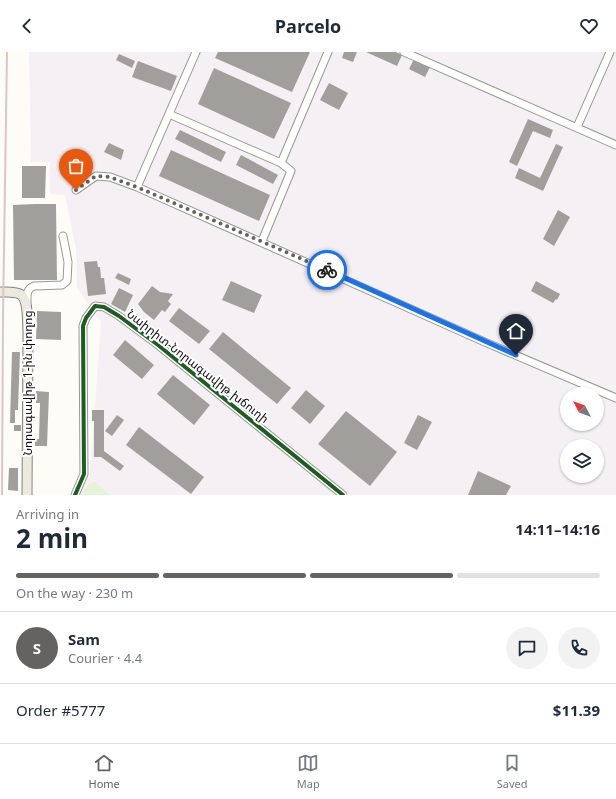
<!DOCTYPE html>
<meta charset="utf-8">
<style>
:root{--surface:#fff;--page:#f2f2f3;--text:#1f2937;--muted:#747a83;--line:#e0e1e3;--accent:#646362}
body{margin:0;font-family:Georgia,"Noto Sans Armenian",serif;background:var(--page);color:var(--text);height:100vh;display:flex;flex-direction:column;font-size:15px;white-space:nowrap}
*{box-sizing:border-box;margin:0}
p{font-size:13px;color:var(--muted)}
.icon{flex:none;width:22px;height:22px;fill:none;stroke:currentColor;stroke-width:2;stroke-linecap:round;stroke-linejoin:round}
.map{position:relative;height:443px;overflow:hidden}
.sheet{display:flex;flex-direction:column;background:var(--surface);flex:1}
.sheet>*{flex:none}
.needle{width:26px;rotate:311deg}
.buttons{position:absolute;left:560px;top:335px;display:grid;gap:8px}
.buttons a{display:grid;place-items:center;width:44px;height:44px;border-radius:50%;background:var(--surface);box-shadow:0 1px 3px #0004;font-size:20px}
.pin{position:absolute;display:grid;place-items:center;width:34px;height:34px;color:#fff;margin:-41px -17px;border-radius:50% 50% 50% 0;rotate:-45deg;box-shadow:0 0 4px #0007}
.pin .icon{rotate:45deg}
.courier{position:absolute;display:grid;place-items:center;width:40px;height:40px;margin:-20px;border:3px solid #1a73e8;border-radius:50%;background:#fff;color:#222;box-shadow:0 1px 5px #0007}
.summary em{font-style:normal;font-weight:700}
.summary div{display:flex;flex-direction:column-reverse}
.summary{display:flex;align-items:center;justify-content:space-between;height:68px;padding:0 16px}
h1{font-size:26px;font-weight:700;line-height:30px}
.bar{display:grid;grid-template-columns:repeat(4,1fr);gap:6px 4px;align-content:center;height:48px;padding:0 16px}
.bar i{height:5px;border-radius:3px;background:var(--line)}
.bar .selected{background:var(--accent)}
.bar p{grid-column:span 4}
.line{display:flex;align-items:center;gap:10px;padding:0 16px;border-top:1px solid var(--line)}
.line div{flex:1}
.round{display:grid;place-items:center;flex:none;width:42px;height:42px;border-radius:21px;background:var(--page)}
header{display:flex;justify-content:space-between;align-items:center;height:52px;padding:0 16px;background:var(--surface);font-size:18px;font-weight:700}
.menu{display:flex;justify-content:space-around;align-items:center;height:56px;border-top:1px solid var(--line);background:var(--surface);font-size:11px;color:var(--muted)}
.menu a{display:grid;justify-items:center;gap:2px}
.menu .selected{color:var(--accent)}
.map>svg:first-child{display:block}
.industrial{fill:#f5f0f3;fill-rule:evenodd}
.green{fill:#e7f3d7}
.building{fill:#a19f9c}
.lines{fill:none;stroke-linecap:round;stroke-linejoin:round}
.minor-casing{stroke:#979795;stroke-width:9}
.major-casing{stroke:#858482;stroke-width:11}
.minor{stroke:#fffffe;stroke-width:7}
.major{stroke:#ede9dc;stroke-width:9}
.rail{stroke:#d9c6c7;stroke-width:2}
.cycleway-casing{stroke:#fff;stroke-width:6}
.cycleway{stroke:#1b5e20;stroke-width:4}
.done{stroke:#646362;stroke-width:4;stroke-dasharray:0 7.2}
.route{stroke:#1a73e8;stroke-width:5}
.labels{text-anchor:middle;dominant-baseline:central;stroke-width:4;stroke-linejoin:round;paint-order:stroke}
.street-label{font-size:12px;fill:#111;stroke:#fff}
</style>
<header><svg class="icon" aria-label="back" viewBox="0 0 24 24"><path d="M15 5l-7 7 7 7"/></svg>Parcelo<svg class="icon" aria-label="heart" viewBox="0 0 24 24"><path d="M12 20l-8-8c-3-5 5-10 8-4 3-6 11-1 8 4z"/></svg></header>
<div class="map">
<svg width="616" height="443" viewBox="0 0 616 443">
<rect width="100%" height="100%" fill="#fdfcf7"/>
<path class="industrial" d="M29,0H616V443H79L90,421L101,270L77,236L76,197L65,143L50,142V110H31ZM567,342H597V372H567ZM567,394H597V424H567Z"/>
<path class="green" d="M95,430L110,443H81L88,432Z"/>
<path class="building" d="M218,0H310L292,40L215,6Z
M344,0H357L353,10L342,6Z
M366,0H396L402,3L397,14Z
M119,2L135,9L132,16L116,8Z
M414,7L430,15L425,25L409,17Z
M138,9L177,24L171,39L132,25Z
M214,16L291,51L274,87L198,52Z
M329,31L348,41L339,58L320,48Z
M528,67L553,78L550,86L533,79L517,114L509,110Z
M180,78L226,100L221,110L175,87Z
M109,91L124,98L121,108L104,100Z
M556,92L563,95L543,139L515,126L519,116L540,126Z
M171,98L270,143L259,169L159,124Z
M241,103L278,123L273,132L236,113Z
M22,114H46L45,146H22Z
M35,152H56L57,228H14L13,153Z
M558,158L570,165L554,194L543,187Z
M97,209L98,215H100L101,226H104L106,242L88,244L84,210Z
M118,221L131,227L129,233L115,226Z
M231,229L262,243L254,261L222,248Z
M536,229L560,242L557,248L556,247L553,251L531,239Z
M152,234L160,240L173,242L168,249L171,252L165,260L162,258L154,268L144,260L138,252Z
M119,236L133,243L125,260L111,252Z
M179,256L210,279L199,292L169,269Z
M37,259L61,260V288L36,287Z
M223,280L291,336L277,352L209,297Z
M125,288L154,313L142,327L113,303Z
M12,300H20L18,358H15V371H10Z
M173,323L210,353L194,373L157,342Z
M306,338L325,354L310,372L291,356Z
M36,339L49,340L47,394H35V387H39L40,351H36Z
M92,358H104V399L124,414L120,419L101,405H94V369H92Z
M346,359L397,400L370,434L318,392Z
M117,363L124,368L112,384L105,379Z
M418,363L432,370L417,398L404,391Z
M14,373H21V379H14Z
M139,375L204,425L191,442L126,393Z
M9,416H18V439L8,438Z
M478,419L511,434L506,443H468Z"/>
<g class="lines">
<g class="minor-casing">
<path id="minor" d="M404,0L616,93
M169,62L281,111L291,119L262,189
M577,75L610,0
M281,111L328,0
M137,135L196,0
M76,138L96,124L110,125L137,135L487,291L616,346
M27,251C27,243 26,237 34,234L62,233L67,229L68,210L63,184
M75,443L84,422L83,274L86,266L95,254L104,255L119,264L158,293L343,443"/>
</g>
<g class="major-casing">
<path id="major" d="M0,240C6,240 14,239 20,242C29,247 27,269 28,279L27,443"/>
</g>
<use href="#minor" class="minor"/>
<use href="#major" class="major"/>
<path class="rail" d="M2,443L3,264L7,0"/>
<g class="cycleway-casing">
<path id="cycleway" d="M75,443L84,422L83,274L86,266L95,254L104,255L119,264L158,293L343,443"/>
</g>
<use href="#cycleway" class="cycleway"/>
</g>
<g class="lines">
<path class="done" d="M76,138L96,124L110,125L137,135L327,218"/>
<path class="route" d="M327,218L516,303"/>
</g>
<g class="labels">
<g class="street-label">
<text transform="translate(198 314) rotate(38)">Նաիրիտ-Նորագավիթ խճուղի</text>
<text transform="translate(27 331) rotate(-90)">Նորագավիթ 1-ին փողոց</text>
</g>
</g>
</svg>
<div class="buttons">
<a><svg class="needle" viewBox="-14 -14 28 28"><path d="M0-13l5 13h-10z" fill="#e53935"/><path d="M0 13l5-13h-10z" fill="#747a83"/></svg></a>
<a><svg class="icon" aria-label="layers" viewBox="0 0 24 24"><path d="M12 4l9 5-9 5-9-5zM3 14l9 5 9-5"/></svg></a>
</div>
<div class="pin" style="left:76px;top:138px;background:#ea580c"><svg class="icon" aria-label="bag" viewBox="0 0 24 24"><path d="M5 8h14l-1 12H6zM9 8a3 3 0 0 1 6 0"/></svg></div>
<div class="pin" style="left:516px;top:303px;background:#1f2937"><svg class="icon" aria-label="home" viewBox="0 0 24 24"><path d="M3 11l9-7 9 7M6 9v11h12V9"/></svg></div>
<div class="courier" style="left:327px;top:218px"><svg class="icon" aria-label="bike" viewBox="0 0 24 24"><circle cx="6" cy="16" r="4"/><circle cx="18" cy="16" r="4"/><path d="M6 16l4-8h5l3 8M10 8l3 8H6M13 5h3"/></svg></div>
</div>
<section class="sheet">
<div class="summary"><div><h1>2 min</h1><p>Arriving in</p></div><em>14:11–14:16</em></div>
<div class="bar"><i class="selected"></i><i class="selected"></i><i class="selected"></i><i></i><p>On the way · 230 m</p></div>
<div class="line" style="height:72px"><b class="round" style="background:var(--accent);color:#fff">S</b><div><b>Sam</b><p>Courier · 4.4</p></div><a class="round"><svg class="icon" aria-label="chat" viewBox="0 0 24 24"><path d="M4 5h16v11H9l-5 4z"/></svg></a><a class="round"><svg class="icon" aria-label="phone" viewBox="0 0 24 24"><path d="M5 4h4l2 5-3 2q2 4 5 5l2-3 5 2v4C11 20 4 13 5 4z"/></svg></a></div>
<div class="line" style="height:52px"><div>Order #5777</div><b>$11.39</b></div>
</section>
<nav class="menu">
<a class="selected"><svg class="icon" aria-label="home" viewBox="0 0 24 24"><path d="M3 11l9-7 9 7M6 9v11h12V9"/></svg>Home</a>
<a><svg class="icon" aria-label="map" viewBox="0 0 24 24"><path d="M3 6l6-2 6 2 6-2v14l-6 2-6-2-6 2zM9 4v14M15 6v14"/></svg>Map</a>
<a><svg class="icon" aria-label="saved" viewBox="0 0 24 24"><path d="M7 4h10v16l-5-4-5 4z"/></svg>Saved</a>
</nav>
